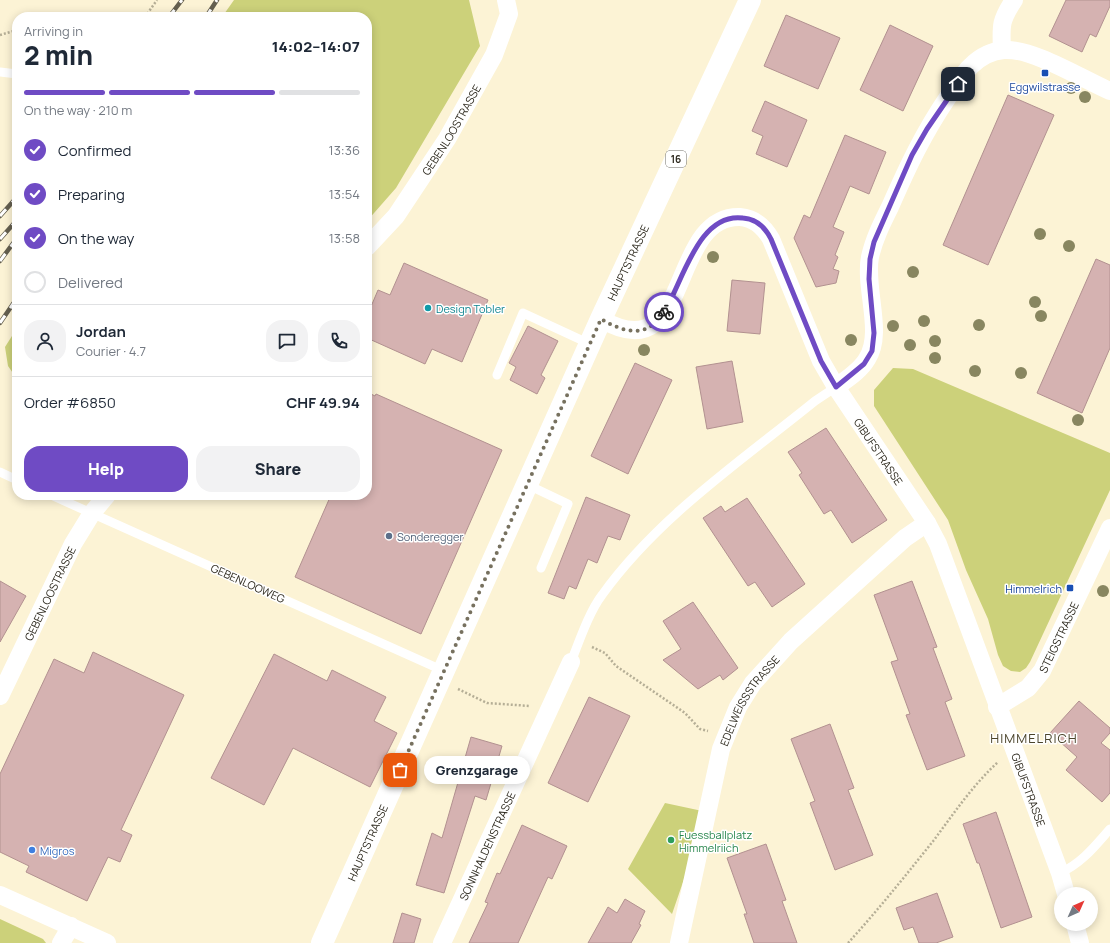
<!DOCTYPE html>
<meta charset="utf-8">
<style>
:root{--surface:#fff;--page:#f2f2f3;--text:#1f2937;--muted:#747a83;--line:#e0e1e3;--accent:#6f4bc4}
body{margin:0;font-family:Manrope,sans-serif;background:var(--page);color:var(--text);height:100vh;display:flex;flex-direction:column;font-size:15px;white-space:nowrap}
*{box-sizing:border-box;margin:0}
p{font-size:13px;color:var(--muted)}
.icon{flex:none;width:22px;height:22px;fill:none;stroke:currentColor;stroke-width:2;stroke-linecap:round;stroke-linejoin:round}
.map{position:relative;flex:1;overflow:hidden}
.sheet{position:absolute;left:12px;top:12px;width:360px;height:488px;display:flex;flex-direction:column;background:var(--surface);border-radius:16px;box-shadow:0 2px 10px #0003}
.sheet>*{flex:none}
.needle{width:26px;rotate:45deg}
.tools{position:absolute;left:1054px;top:887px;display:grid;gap:8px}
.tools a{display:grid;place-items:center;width:44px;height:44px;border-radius:50%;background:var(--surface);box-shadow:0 2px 10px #0003;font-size:20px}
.pin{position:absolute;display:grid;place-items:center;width:34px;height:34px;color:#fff;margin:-17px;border-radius:8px;box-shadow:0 2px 6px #0006}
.courier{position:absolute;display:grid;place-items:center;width:40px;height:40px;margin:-20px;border:3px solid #6f4bc4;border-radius:50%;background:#fff;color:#222;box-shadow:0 1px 5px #0007}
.bubble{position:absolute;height:28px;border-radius:14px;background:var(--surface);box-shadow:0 2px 10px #0003;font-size:13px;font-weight:800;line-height:28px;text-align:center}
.summary em{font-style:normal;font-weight:800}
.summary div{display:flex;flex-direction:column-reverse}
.summary{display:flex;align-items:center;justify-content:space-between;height:68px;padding:0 12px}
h1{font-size:26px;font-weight:800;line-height:30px}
.bar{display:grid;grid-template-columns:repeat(4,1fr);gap:6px 4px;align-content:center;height:48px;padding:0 12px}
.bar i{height:5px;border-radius:3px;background:var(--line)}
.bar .active{background:var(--accent)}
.bar p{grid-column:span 4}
.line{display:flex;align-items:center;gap:10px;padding:0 12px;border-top:1px solid var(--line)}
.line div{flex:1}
.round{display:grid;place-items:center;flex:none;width:42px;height:42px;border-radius:16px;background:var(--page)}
ol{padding:0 12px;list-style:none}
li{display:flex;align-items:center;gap:12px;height:44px}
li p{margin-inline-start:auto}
li .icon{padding:4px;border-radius:50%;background:var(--accent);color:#fff;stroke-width:4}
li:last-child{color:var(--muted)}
li i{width:22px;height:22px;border:2px solid var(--line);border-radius:50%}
.cta{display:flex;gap:8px;margin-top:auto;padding:8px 12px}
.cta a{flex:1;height:46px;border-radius:16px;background:var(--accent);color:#fff;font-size:16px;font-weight:800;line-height:46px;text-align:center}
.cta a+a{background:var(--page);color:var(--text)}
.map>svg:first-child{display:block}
.green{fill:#ccd17a}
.building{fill:#d5b2b1;stroke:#b29190}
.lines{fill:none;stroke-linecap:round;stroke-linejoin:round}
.path{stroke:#b5ae96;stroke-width:2.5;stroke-dasharray:2 2;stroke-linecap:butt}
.lane{stroke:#fff;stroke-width:9}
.street{stroke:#fff;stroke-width:18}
.primary{stroke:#fff;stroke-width:22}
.rail-casing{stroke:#645f4f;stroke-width:4.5}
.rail{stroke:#fff;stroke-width:3;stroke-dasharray:9;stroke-linecap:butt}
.tree{fill:#888660}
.done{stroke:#77715f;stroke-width:4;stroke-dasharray:0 7.2}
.route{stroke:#6f4bc4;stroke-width:5}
.transit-dot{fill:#1a4fb4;stroke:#fff;stroke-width:1.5}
.culture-dot{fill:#0f9aa8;stroke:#fff;stroke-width:1.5}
.service-dot{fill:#5c6f8a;stroke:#fff;stroke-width:1.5}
.leisure-dot{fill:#2e9e5b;stroke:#fff;stroke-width:1.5}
.shop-dot{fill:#3f7fe0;stroke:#fff;stroke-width:1.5}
.labels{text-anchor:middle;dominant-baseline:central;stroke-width:3;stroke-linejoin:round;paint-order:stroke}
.shield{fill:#fff;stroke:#6d6b63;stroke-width:1}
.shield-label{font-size:10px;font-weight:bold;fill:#2f2b20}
.transit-label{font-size:11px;fill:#164399;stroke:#fff}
.street-label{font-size:11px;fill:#2f2b20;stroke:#fff}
.culture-label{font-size:11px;fill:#0d838f;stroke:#fff;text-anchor:start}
.service-label{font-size:11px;fill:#4e5e75;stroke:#fff;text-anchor:start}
.leisure-label{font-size:11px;fill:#27864d;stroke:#fff;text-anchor:start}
.shop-label{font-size:11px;fill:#366cbe;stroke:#fff;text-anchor:start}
.quarter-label{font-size:13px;letter-spacing:1px;fill:#4b442b;stroke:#fff}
</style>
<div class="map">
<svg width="1110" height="943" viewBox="0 0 1110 943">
<rect width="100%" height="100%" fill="#fcf3d5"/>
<path class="green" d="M234,0H469L480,46L396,188L367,221V17H222Z
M17,328V379L8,366L5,347Z
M893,368L913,369L1110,453V490L1030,662L1026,668L1020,672L1011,671L1003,666L998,655L988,619L966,570L948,520L874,406V390Z
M665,803L707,812L672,914L628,869Z
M0,919L43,939L46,943H0Z"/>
<path class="building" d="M1066,0H1110V6L1096,37L1090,34L1082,52L1049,36Z
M786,15L840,38L818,89L764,66Z
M890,25L933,46L903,111L860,90Z
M1008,95L1054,115L988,265L943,245Z
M765,101L807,120L787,167L756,154L763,136L752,131Z
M845,135L886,152L869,194L850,186L833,227L844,232L835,255L838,257L833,269L839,271L836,283L816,287L794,238L804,215L810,218Z
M1096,259L1110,265V348L1082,413L1037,393Z
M404,263L488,300L462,362L432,349L425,364L367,338V316L378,290L390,295Z
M732,280L765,283L760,334L727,331Z
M528,326L558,341L541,375L545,378L537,394L510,380L516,367L509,363Z
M732,361L743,422L707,429L696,367Z
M635,363L672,380L628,474L591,456Z
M367,392L375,396L376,394L502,450L421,634L295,577L331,495H367Z
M826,428L887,520L852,543L831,510L824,514L799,475L802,473L788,452Z
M586,497L630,515L620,540L608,536L597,563L588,559L576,589L569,586L564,599L548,593Z
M747,498L805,584L772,607L755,582L748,586L703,518L721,506L725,512Z
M0,581L26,596L0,642Z
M912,581L937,647L933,648L952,699L945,702L965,756L927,770L906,715L910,714L891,662L898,660L874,595Z
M693,602L738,668L723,680L720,675L698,689L663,660L681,649L663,621Z
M93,652L184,695L121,830L132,835L120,862L108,857L87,901L26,872L29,866L0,852V774L54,659L84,673Z
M274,654L327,681L332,670L386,697L374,721L397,733L370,787L293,748L264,805L211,778Z
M589,697L630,716L588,802L548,783Z
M1079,701L1110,728V733L1101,743L1110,750V793L1102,802L1066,770L1077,757L1050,733Z
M830,724L854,788L848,790L873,855L835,870L810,803L815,801L791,739Z
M471,737L502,746L486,800L475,796L444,893L416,885L432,833L442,838Z
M996,812L1032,917L1001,928L979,863H977L963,824Z
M522,825L567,846L552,879L548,877L518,943H469L488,903L485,902L497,873L500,874Z
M766,844L786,900L782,901L797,943H754L744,914H747L727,858Z
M937,893L953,937L936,943H919L913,927L904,930L896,908Z
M625,899L645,911L639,924L641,925L631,943H588L608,907L617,913Z
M402,913L421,919L414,943H393Z"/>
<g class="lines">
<path class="path" d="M145,17L157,0
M0,35L17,30
M592,647L605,653L616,666L685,713L700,729L708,731
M458,689L487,703L530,706
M848,943C878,910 906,875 934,840C954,813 973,785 998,762"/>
<path class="lane" d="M0,72L17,74
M497,375L523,313L590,344
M0,472L17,480
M526,484L568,504L541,568
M51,495L444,671
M571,662C579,642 589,612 602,595C658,517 741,461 815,401L836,387
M1060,873C1082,863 1095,846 1110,829"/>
<g class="street">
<path d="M1002,50C1001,26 1000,21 1014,0"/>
<path id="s1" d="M367,247L396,216L447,139L494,55L509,14L506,0"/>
<path id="s2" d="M601,319C693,373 667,215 740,217C755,218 764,227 771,239L821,361L836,387L927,523L938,544L1060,873L1066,894"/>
<path d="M836,387C847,379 860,371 867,359C884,333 864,288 870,257C874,239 882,223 890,207C908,166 923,134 948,97C956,87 962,74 971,66C980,57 991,51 1004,50C1033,48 1082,79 1110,91"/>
<path id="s3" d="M0,696L73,544L92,513L107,495"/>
<path id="s4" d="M997,707L1028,688L1042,671L1110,528"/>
<path d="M0,895L107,943"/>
<path d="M1075,924L1080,943"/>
<path d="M61,943L71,926"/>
<path id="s5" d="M442,943L571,662"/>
<path id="s6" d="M679,943L721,749L738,707L753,683L791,641L905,538L927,523"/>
</g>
<path class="primary" id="s7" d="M322,943L601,319L750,0"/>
<g class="rail-casing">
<path id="rail" d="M169,17L182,0
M206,17L217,0
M0,216L17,197
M0,239L17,220
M0,261L17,238
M0,323L17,298"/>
</g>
<use href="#rail" class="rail"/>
</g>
<g class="tree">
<circle cx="1071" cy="88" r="6"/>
<circle cx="1085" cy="97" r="6"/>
<circle cx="1040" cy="234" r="6"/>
<circle cx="1069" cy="246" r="6"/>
<circle cx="713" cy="257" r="6"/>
<circle cx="913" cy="272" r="6"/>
<circle cx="1035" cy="302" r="6"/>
<circle cx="1041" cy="316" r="6"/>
<circle cx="924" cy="321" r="6"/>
<circle cx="979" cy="325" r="6"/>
<circle cx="893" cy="326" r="6"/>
<circle cx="851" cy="340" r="6"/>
<circle cx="935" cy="341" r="6"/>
<circle cx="910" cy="345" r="6"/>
<circle cx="644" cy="350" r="6"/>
<circle cx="935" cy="358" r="6"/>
<circle cx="975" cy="371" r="6"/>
<circle cx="1021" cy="373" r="6"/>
<circle cx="1078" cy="420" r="6"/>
<circle cx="1103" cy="591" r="6"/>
</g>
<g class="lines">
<path class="done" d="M400,770L601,319C625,333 647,339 664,312"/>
<path class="route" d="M664,312C683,282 698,212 743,218C757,219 765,227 771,239L821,361L836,387L864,364L872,351L874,333L869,279L870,259L874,242L912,155L927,129L958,84"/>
</g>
<g class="transit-dot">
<rect x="1041" y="69" width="8" height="8" rx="2"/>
<rect x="1066" y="584" width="8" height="8" rx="2"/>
</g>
<circle class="culture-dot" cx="428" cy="308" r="4"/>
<circle class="service-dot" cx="389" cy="536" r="4"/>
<circle class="leisure-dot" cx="671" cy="840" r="4"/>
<circle class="shop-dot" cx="32" cy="850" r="4"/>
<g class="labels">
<rect class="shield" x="666" y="151" width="20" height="16" rx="3"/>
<g class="shield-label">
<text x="676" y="159">16</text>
</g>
<g class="transit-label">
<text x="1045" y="86">Eggwilstrasse</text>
<text x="1062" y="588" text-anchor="end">Himmelrich</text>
</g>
<g class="street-label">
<text stroke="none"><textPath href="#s1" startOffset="145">GEBENLOOSTRASSE</textPath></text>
<text stroke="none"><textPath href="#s7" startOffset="746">HAUPTSTRASSE</textPath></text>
<text stroke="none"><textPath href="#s2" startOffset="480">GIBUFSTRASSE</textPath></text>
<text transform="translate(248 583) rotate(24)">GEBENLOOWEG</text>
<text stroke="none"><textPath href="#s3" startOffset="114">GEBENLOOSTRASSE</textPath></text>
<text stroke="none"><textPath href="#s4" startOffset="96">STEIGSTRASSE</textPath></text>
<text stroke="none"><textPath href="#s6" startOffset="255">EDELWEISSSTRASSE</textPath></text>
<text stroke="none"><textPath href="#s2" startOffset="852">GIBUFSTRASSE</textPath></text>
<text stroke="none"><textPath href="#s7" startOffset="110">HAUPTSTRASSE</textPath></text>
<text stroke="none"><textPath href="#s5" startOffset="107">SONNHALDENSTRASSE</textPath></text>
</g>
<g class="culture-label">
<text x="436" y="308">Design Tobler</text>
</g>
<g class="service-label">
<text x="397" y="536">Sonderegger</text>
</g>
<g class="leisure-label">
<text x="679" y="834">Fuessballplatz<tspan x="679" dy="13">Himmelriich</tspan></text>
</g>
<g class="shop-label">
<text x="40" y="850">Migros</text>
</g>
<g class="quarter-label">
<text x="1034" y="738">HIMMELRICH</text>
</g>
</g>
</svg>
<div class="tools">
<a><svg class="needle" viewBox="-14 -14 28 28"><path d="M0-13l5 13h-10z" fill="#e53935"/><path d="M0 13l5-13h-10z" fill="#747a83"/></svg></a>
</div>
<div class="pin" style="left:400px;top:770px;background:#ea580c"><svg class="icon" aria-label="bag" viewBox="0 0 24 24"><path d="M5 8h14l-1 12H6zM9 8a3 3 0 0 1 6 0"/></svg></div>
<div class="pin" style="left:958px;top:84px;background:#1f2937"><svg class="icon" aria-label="home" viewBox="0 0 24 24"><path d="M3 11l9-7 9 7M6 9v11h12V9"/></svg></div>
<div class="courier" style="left:664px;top:312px"><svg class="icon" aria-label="bike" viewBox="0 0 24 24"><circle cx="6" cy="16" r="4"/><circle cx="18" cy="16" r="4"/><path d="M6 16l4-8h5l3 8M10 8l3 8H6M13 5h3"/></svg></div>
<div class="bubble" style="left:424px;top:756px;width:106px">Grenzgarage</div>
<section class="sheet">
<div class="summary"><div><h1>2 min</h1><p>Arriving in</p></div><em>14:02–14:07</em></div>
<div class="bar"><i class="active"></i><i class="active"></i><i class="active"></i><i></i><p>On the way · 210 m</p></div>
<ol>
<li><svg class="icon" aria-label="check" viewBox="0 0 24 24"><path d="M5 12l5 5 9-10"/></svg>Confirmed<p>13:36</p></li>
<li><svg class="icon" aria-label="check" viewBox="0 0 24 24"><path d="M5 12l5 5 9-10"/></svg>Preparing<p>13:54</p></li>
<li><svg class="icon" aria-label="check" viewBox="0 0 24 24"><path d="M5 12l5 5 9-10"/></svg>On the way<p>13:58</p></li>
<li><i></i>Delivered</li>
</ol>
<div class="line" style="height:72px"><a class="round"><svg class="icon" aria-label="person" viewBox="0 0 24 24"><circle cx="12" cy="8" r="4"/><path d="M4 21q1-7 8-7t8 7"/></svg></a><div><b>Jordan</b><p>Courier · 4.7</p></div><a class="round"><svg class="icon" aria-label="chat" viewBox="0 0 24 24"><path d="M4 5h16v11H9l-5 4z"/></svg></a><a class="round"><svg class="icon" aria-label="phone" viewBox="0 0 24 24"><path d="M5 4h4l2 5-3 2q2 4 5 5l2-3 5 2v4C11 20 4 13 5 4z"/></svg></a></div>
<div class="line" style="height:52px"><div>Order #6850</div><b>CHF 49.94</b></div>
<div class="cta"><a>Help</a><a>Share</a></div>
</section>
</div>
